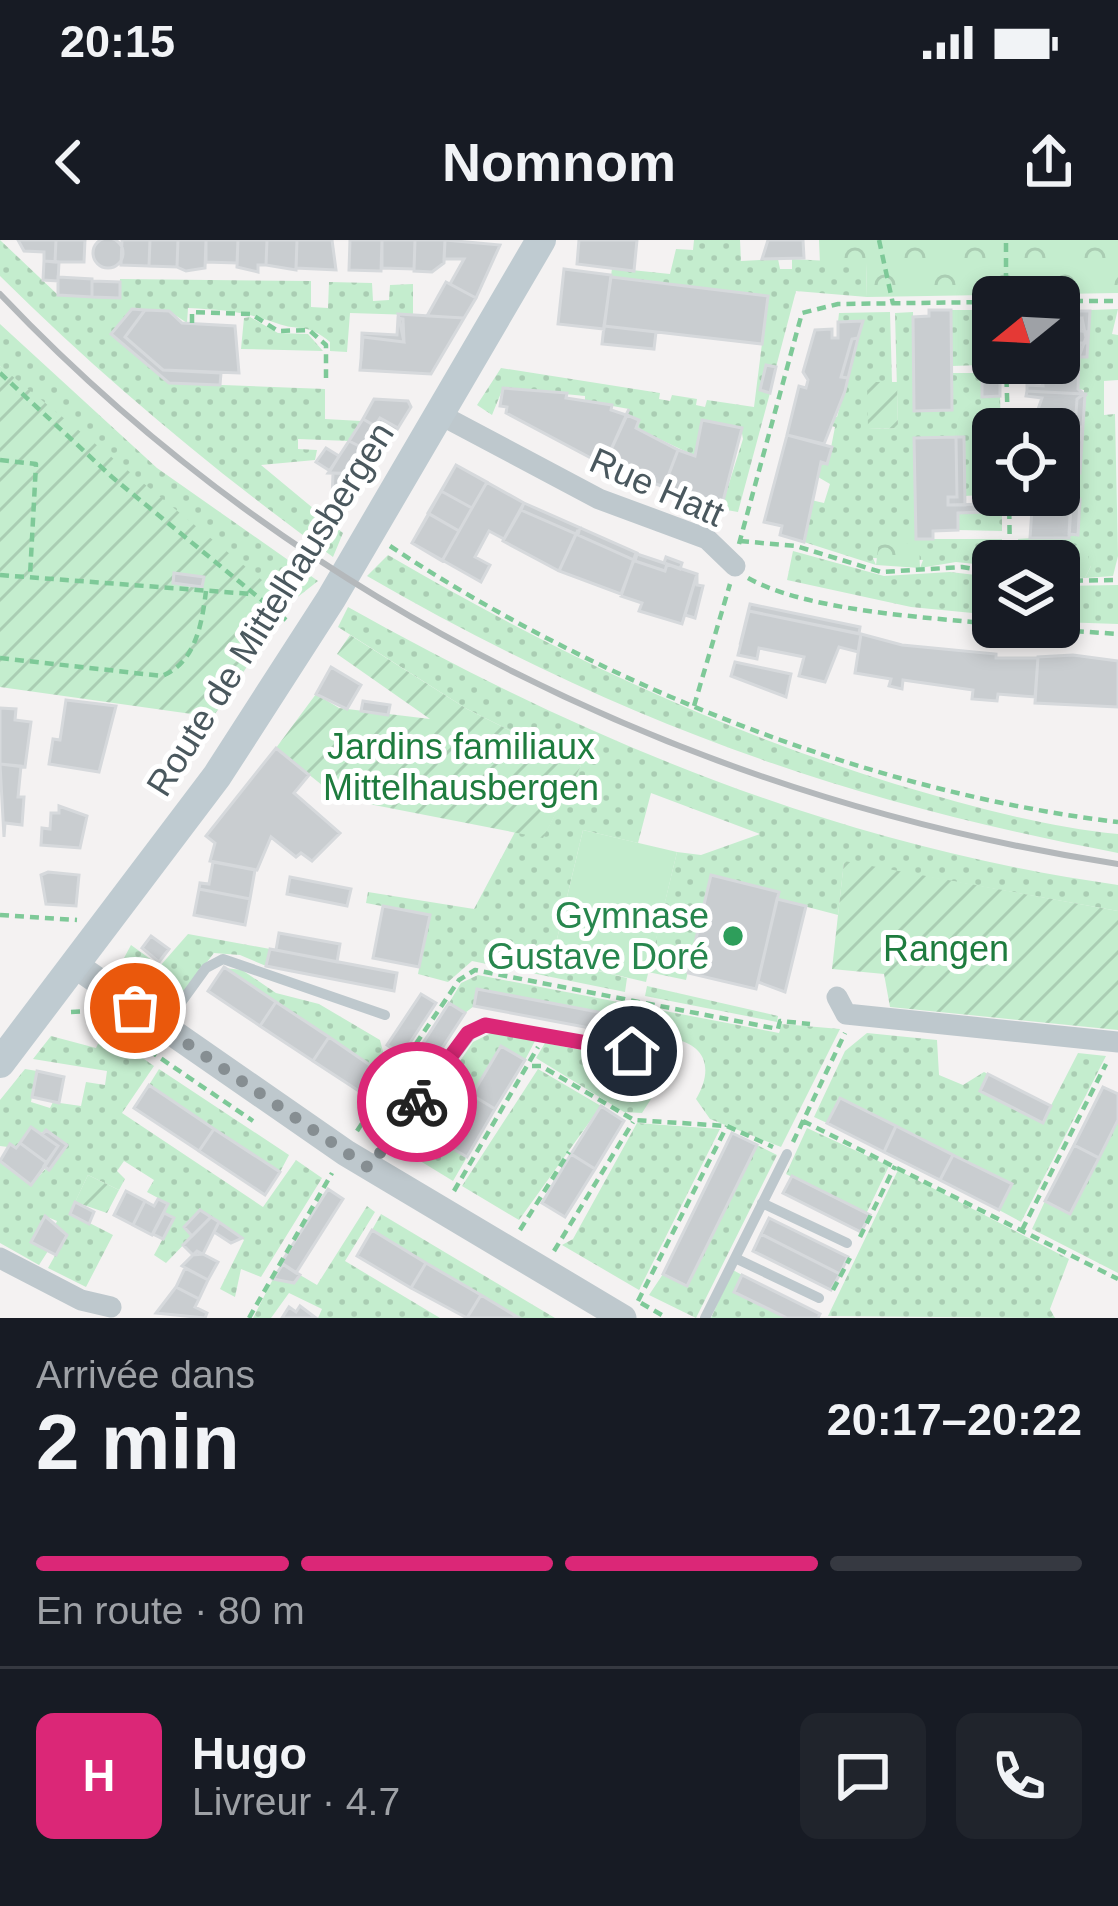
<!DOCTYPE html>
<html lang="fr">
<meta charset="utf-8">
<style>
:root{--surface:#171b24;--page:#20242c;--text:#f1f3f6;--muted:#9ea1a6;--line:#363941;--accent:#db2777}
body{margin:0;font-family:Helvetica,sans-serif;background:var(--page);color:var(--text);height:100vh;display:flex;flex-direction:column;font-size:45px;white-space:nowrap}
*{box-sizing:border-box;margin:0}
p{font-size:39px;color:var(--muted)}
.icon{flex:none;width:66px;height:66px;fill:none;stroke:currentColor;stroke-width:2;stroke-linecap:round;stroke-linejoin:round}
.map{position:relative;height:1078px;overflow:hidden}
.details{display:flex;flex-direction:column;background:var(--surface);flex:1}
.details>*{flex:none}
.needle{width:78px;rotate:252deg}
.tools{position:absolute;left:972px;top:36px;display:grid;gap:24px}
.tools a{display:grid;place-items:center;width:108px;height:108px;border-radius:18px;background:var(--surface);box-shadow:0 6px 18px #0003;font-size:60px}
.pin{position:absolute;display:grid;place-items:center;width:102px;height:102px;color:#fff;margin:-51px;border:6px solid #fff;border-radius:50%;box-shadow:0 3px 12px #0007}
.courier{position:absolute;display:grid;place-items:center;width:120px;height:120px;margin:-60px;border:9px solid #db2777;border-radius:50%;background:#fff;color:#222;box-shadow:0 3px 15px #0007}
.headline em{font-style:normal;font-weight:800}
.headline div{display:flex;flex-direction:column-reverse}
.headline{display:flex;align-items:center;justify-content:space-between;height:204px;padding:0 36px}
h1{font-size:78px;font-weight:800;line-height:90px}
.bar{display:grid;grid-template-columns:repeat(4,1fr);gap:18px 12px;align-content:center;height:144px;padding:0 36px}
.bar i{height:15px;border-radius:9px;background:var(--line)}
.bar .current{background:var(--accent)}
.bar p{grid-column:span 4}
.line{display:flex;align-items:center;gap:30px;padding:0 36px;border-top:3px solid var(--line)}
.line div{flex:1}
.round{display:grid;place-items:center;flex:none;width:126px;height:126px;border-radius:18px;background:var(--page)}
.status{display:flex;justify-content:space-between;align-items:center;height:84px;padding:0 60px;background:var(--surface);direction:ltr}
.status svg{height:33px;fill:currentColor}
header{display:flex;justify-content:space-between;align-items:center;height:156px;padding:0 36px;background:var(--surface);font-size:54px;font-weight:800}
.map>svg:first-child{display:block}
.grass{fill:url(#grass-dots)}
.park{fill:url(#park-crowns)}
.garden{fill:url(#garden-furrows)}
.pitch{fill:#c4edce}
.building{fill:#c9cdd0;stroke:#d6d9dc;stroke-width:3}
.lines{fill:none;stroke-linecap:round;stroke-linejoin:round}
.path{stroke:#7ec998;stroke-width:4.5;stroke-dasharray:9 6;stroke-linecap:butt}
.service{stroke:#bec8cd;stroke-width:10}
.minor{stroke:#bec8cd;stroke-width:21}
.tertiary{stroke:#bec8cd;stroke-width:27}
.secondary{stroke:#bfcbd1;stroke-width:30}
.rail{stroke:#b4b8bb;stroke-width:6}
.done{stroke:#868e92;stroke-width:12;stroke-dasharray:0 21.6}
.route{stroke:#db2777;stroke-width:15}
.leisure-dot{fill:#2e9e5b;stroke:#fff;stroke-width:4.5}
.labels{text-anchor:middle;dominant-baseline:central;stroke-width:10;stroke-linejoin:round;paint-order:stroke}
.street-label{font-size:36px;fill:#4a585e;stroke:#fff}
.park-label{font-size:36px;fill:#1e7c3e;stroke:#fff}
.leisure-label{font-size:36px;fill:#27864d;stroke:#fff;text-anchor:end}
</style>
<div class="status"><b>20:15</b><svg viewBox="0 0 49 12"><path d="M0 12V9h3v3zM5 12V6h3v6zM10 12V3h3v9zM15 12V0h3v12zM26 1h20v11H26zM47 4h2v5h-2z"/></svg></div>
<header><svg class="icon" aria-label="back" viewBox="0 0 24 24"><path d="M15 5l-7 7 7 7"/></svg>Nomnom<svg class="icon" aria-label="share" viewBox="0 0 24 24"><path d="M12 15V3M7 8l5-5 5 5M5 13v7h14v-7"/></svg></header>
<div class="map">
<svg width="1118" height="1078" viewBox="0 0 1118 1078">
<defs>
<pattern id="grass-dots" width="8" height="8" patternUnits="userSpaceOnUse" patternTransform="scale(3)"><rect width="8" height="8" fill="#c4edce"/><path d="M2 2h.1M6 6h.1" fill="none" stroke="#aacdb3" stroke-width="1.8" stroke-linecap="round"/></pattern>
<pattern id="park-crowns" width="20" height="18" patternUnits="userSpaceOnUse" patternTransform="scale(3)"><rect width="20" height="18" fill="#c4edce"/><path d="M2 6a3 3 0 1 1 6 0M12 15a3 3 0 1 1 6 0" fill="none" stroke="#aacdb3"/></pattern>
<pattern id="garden-furrows" width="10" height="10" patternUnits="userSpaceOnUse" patternTransform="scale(3)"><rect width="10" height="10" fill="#c4edce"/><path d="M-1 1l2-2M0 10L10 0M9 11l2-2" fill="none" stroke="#aacdb3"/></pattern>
</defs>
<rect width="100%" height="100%" fill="#f4f2f2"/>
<path class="grass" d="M0,0L58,55L119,58L120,39L311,41V67L328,68L329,42L372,43L373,61L389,60L390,45L413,44V75L350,73L347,112L330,111V102C306,82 300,92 276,83C242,71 224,70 188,68L187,83L169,71L133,70L169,143L325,149V179L361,181L349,201L298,199V209L317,210L315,220L261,225L343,293L333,317C214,231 105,140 0,36Z
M694,0H740L741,21L778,19L780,29H792V19L866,23L867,57L796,51L776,127L766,125L760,150L770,153L738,272L721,269L743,199L741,188L703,180L695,216L636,188L638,181L627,175L629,169L585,161V156L503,148L492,175L477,165L501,128L660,153L659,159L670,161L672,155L697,159L696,165L705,167L707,160L754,167L768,56L611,37L612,28L670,34L676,9L693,10Z
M1118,69L1112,94L1118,95V140L1104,141V175L1115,174L1118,316L1113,336L1085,338L1091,326L1050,306L1040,321H1018V299L1078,295L1080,259L1060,250L1059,231L1073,232L1084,159V150L1078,149L1080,103L1087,102L1082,78L1089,77L1090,70Z
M951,70H990L993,75L986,81V118L981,125L952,126Z
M890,72L892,142L868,143L869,189L898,188L895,73L913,72L914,171L952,170V133H982V156H1000L1001,189H993V247H982L981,255L965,256L914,198L916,299H1002V321H993V326L956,322L920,328L923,320L873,318L876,325L804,302L811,260L824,263L830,244L818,237L821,222L828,223L835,187L829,185L831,176L837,177L863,82H838L839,73Z
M250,77L278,93L308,94L323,111L241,109L244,78Z
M0,84L157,228L318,341L290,363L139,253L0,126Z
M984,264H1002V291L958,290V273L983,272Z
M793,311L884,336L950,332L993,337V375L911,367L787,340Z
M388,315C550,410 715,489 895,544C967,565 1043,587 1118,594V613C838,560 614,479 367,336Z
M1118,345V384L1059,382V346Z
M348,367C590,503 841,606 1118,645V671L844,622L838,675L777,659L778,651L711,635L686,740L648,732L677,612L701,615L760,594L651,553L638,603L583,590L552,720L627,738L625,752L472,721L448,742L418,734L429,675L366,663L368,652L474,669L515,592L543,597L581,526L467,469L338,387Z
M188,694L270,709L266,726L240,715L214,713L176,762L126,726L124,718L131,705L160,726Z
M225,728L242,730L276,753L319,764L380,800L389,835L372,860L368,857L383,833Z
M478,735L779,793L782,784L840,789L781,907L710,879L696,859C712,832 709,807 675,799L645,814L641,831L653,856L642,873L624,872L536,818L545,803L617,817L622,794L639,780L478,749L474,766L465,773L449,763L461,743Z
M647,746L778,776L777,782L645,756Z
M104,791L154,826L122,873L263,967L296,920L322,938L261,1037L241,1029L235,1057L220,1049L244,1000L200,971L192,996L166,1023L154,1015L174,978L164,973L169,964L147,952L154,940L124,921L117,931L125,939L119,950L88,935L70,973L113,995L86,1047L48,1028L66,996L54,988L57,981L45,976L32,1002L48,1011L39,1025L0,1003V921L31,945L66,906L46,890L16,908L0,906V860L25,829L37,831L31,862L50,868L53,862L81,866L86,842L105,845L107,831L33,819L51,796L96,808Z
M491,793L535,801L525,820L501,807L444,904L467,917L453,941L394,905L410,881L417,884L473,802Z
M867,793L937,800L939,835L963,845L984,832L988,834L981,851L1042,883L1078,813L1106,816L1021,982L999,970L1011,944L841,858L827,883L814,877L845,811Z
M159,829L289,915L280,932L149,845Z
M538,829L601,866L519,980L462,946Z
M1118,880V1033L1032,989L1045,961L1070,973Z
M637,883L720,889L639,1050L562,1005L573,999Z
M807,888L889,926L866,974L786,934Z
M757,905L777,915L696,1078L649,1055L663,1034L688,1045Z
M898,930L1069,1019L1050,1069L1055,1078L828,1076Z
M367,966L375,972L345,1021L440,1078H318L322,1069L289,1053L271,1078H253L273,1039L294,1043L300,1035L317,1045Z
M381,974L555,1078H519L372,990Z
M733,1030L742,1035L734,1052L787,1078H711Z"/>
<path class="park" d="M819,0H1118V53L867,57L866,23L820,24Z
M879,301L919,304L920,328L876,325Z
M1085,305L1091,326L1085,338L1059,336V321H1040L1049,306Z"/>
<path class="garden" d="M0,126L290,363L213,477L0,447Z
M867,142H897L898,188L868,189Z
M350,395L467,469L581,526L543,598L338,558L276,508L316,454L339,468L430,479L337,414Z
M844,621L1118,671V790L890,767L884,734L832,729Z
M88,935L119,950L107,973L75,962Z"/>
<path class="pitch" d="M583,590L677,612L646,742L552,720Z"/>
<path class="building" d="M93 13a15 15 0 1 1 30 0a15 15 0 1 1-30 0Z
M18,0H56L55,22L44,21V12L24,11Z
M56,0H85L84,22H55Z
M122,0H150L149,26L121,25Z
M150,0H178L177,27L149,26Z
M178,0H206L205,28L186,31L177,27Z
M206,0H238L237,23L206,22Z
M238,0H267L266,25H258V32L237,27Z
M267,0H297L296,30L266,25Z
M297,0H332L336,30L296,28Z
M350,0H382L381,31L349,30Z
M382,0H415L414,29L382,28Z
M415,0H445L444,23L432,32L414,31Z
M445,0L500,5L476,58L450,44L464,19H444Z
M579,0H637L634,31L577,24Z
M768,0H803L804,18L762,19Z
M44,21L59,22L58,41L43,40Z
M564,29L611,35L604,89L558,84Z
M58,37L92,39V57L58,55Z
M611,37L768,56L762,104L604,86Z
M92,41L120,42V58L92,57Z
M446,42L476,58L464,78L427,76Z
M132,69L145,70L125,97L163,130L221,133L220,145L169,143L111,94Z
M145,70L169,71L182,83L235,86L239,133L163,130L125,97Z
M929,70H951L952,170L914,171L913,77L929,76Z
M1061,71H1090L1087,117H1079L1080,103H1087L1082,78H1061Z
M398,74L464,78L431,134L360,130L363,97L404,102Z
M398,78L403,79L404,102L363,97L361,121L362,93L397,95Z
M1059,78H1082L1081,91L1088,92L1079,117L1078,149L1084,154L1027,151V145L1043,146L1040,123H1035H1059Z
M863,81L858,98L852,99L841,137L848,138L845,151L824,204L787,195L799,146L806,148L808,140L803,132L815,90L832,89V98H838V82Z
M604,86L656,92L654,109L602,104Z
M858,98L848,138L841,137L852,99Z
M766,125L776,127L770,153L760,150Z
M982,133H1000V156L982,157Z
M503,148L567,153L566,158L612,165L611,170L626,175L629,169L604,225L506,173L507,167L500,166Z
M1027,151L1084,154L1077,159L1075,187H1082L1081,200H1074L1073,232L1059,231V189H1031L1042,158L1026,156Z
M1084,154H1085L1080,233L1073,232L1074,200H1081L1082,187H1075L1077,159Z
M374,159L408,161L411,167L398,188L380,178L375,186L363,179Z
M627,175L639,180L636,188L678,210L664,247L604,225Z
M380,178L398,188L381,217L349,201L363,179L375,186Z
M702,180L742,188L721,269L664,247L678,210L695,216Z
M787,195L832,207L827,224L821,222L804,302L780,295L782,286L764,282Z
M956,197L957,257H948V265L984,264V272L958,273V290L933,291V299H916L914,198Z
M956,197H964L965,265H948V257H957Z
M349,201L381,217L370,234L328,233Z
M326,208L339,216L330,231L316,222Z
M456,225L524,263L504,299L489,291L475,317L490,325L481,342L412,303Z
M456,225L487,242L472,268L441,251Z
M333,233L370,234L354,262L332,261Z
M1059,250L1072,251L1069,298H1030L1033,255H1059Z
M441,251L472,268L459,291L428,273Z
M1071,258L1080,259L1078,295L1069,294Z
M524,263L637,313L634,320L578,295L579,291L576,294L521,270Z
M521,270L576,294L559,331L503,301Z
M429,274L459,291L442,321L412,303Z
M578,290V295L634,320L621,354L559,331Z
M636,313L635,321L665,331L667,324L697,334L682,384L639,371L642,363L621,356Z
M637,314L664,323L666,317L682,323L680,329L667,324L665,331L635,321Z
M174,333L204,337L202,347L173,343Z
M697,334V345L703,346L695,378L685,375Z
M750,364L860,387L859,394L749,371L740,405Z
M749,371L861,394L858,412L839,407L825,442L799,436L804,417L759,408L757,419L738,415Z
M861,394L902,405L996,414V418H1038L1035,457L998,454L997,461L972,459L973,450L903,440L902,449L889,446L891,439L855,433Z
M1073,415L1118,421V467L1035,463L1038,417Z
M735,422L791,434L786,457L731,436Z
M331,427L361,445L347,469L316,454Z
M66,460L116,466L99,532L49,524L53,499L60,500Z
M363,461L390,465L388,475L361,471Z
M0,468L16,469L15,480L31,482L25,527L0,524Z
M276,508L309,535L294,553L340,593L312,621L301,613L296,617L271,597L257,630L210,621L215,603L206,596Z
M0,524L21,526L18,557H24L22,585L5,583L4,597Z
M59,566L87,576L80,608L41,605L42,588L50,589L51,573H59Z
M213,622L255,630L250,659L199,649L200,643L209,644Z
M48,632L79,635L76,666L46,664L41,635Z
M711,635L779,652L756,749L688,733Z
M290,637L351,649L347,666L287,654Z
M199,649L250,659L245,685L194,675Z
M777,659L806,666L785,752L758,742Z
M383,666L430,675L419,727L373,718Z
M279,693L340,704L337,722L276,710Z
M151,696L169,709L159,722L142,708Z
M270,709L397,733L394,751L266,726Z
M224,727L276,762L260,786L208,751Z
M477,749L640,780L637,797L474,766Z
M421,754L436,763L402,815L387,805Z
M276,762L329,797L313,821L260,786Z
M449,763L465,773L398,876L382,866Z
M329,797L383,834L368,857L313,821Z
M501,806L525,820L495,869L472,855Z
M37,831L64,837L59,863L32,857Z
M988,834L1051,866L1043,883L980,851Z
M149,845L214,889L199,911L134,868Z
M1103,847L1118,854V880L1099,918L1074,905Z
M472,855L495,869L467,917L443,903Z
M840,858L896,886L884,912L827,883Z
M601,866L624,881L595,929L571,914Z
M896,886L953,915L940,940L884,912Z
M31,887L58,906L47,923L20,903Z
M214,889L280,932L265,955L199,911Z
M46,890L67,905L49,930L44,926L58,906L42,895Z
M732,893L757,905L687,1046L663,1034Z
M20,903L47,923L31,945L0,921L10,904L16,908Z
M1074,905L1099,918L1070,974L1045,961Z
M571,914L595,929L565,977L542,963Z
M953,915L1012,944L999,970L940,940Z
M792,936L870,975L861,992L783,953Z
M328,949L343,959L296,1033L281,1023Z
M126,951L145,961L133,985L114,975Z
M158,959L168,964L152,995L133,985L145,961L154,966Z
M75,962L94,972L89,984L70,974Z
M200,970L211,977L192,996L184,987Z
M164,973L174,978L163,999L153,994Z
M45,976L67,995L56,1015L31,1002Z
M211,977L219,982L203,1014L193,1015L183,1005Z
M769,978L848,1017L840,1034L761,994Z
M219,982L242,998L231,1003L214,992Z
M372,990L426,1023L411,1048L357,1016Z
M761,994L840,1034L831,1050L753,1011Z
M197,1011L218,1022L208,1040L182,1026Z
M426,1023L481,1055L467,1078L411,1048Z
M283,1024L300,1035L294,1043L273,1039Z
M185,1028L208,1040L199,1059L176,1047Z
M742,1035L820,1074L818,1078H787L734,1052Z
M176,1047L199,1059L195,1067L207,1073L205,1078L156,1073Z
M481,1055L519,1078H467Z
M300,1066L316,1078H282L289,1067L296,1072Z"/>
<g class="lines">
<path class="path" d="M879,0L893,64
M1006,57V0
M1059,61H1118
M192,83V72L251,74L278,91L309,90L326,105V138
M1006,123L1008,189
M0,133L112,237L286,380
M0,220L36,224L30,336
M1009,255L1010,321
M740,301L796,306L881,332L962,327L993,332
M739,304L802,73L838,64L993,62
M390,306C596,443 871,553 1118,582
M0,335L251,354
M748,338C807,371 924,377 993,384
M1059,341L1118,340
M1015,387L1118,394
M0,418L162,436C196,422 202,383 206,351
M694,466L730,344
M0,675L77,680
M71,772L91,771L253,881
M532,826H541L634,880L727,886L773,907
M803,881L1118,1039
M357,891L459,740L475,730L778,789L780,781L810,784
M793,902L845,793
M454,951L538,807
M520,990L569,912
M1022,990L1106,824
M860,997L895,926
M554,1011L633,882
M833,1050L850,1018
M638,1061L727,886
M641,1063L667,1078
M249,1078L332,933"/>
<path class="service" d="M164,786L206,728L223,719L385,775
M371,925L476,788L496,785L632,811
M762,963L847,1003
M735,1018L819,1058
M705,1078L787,914"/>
<path class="minor" d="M439,174L599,259L707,299L735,326
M837,757L846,774L1118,802
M0,1018L81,1060L111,1067"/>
<path class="tertiary" d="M75,725L346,913L623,1078"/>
<path class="secondary" d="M0,823L217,536L331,359L541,0"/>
<path class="rail" d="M0,54C295,365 698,559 1118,624"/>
</g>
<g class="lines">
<path class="done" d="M135,768L369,928L417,862"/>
<path class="route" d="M417,862L468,793L485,785L632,811"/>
</g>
<circle class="leisure-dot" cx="733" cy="696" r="12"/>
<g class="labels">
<g class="street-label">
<text transform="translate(657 247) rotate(24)">Rue Hatt</text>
<text transform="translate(270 369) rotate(-58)">Route de Mittelhausbergen</text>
</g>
<g class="park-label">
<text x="461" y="506">Jardins familiaux<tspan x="461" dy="41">Mittelhausbergen</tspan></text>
<text x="946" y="708">Rangen</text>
</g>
<g class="leisure-label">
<text x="709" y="675">Gymnase<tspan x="709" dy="41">Gustave Doré</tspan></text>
</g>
</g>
</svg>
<div class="tools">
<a><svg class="needle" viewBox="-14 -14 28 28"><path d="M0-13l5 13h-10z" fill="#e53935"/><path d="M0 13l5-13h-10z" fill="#9ea1a6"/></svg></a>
<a><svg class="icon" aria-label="locate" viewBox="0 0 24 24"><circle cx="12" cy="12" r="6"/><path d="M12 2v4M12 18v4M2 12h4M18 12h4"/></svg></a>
<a><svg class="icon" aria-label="layers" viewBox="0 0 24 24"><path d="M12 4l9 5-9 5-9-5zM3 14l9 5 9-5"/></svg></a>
</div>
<div class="pin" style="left:135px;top:768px;background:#ea580c"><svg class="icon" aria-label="bag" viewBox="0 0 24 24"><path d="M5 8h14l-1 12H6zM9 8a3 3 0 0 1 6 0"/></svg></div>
<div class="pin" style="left:632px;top:811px;background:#1f2937"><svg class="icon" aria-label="home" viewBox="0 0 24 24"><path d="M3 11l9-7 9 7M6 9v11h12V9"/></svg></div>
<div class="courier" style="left:417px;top:862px"><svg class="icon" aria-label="bike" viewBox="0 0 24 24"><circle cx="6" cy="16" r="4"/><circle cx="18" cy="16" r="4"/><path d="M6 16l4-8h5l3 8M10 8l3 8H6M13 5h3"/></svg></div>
</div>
<section class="details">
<div class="headline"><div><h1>2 min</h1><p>Arrivée dans</p></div><em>20:17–20:22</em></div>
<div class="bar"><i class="current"></i><i class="current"></i><i class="current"></i><i></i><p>En route · 80 m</p></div>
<div class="line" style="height:216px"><b class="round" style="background:var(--accent);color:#fff">H</b><div><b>Hugo</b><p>Livreur · 4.7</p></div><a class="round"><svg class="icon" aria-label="chat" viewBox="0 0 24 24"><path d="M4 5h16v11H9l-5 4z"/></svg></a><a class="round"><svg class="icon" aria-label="phone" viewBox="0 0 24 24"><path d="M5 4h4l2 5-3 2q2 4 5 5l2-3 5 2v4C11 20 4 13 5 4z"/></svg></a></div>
</section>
